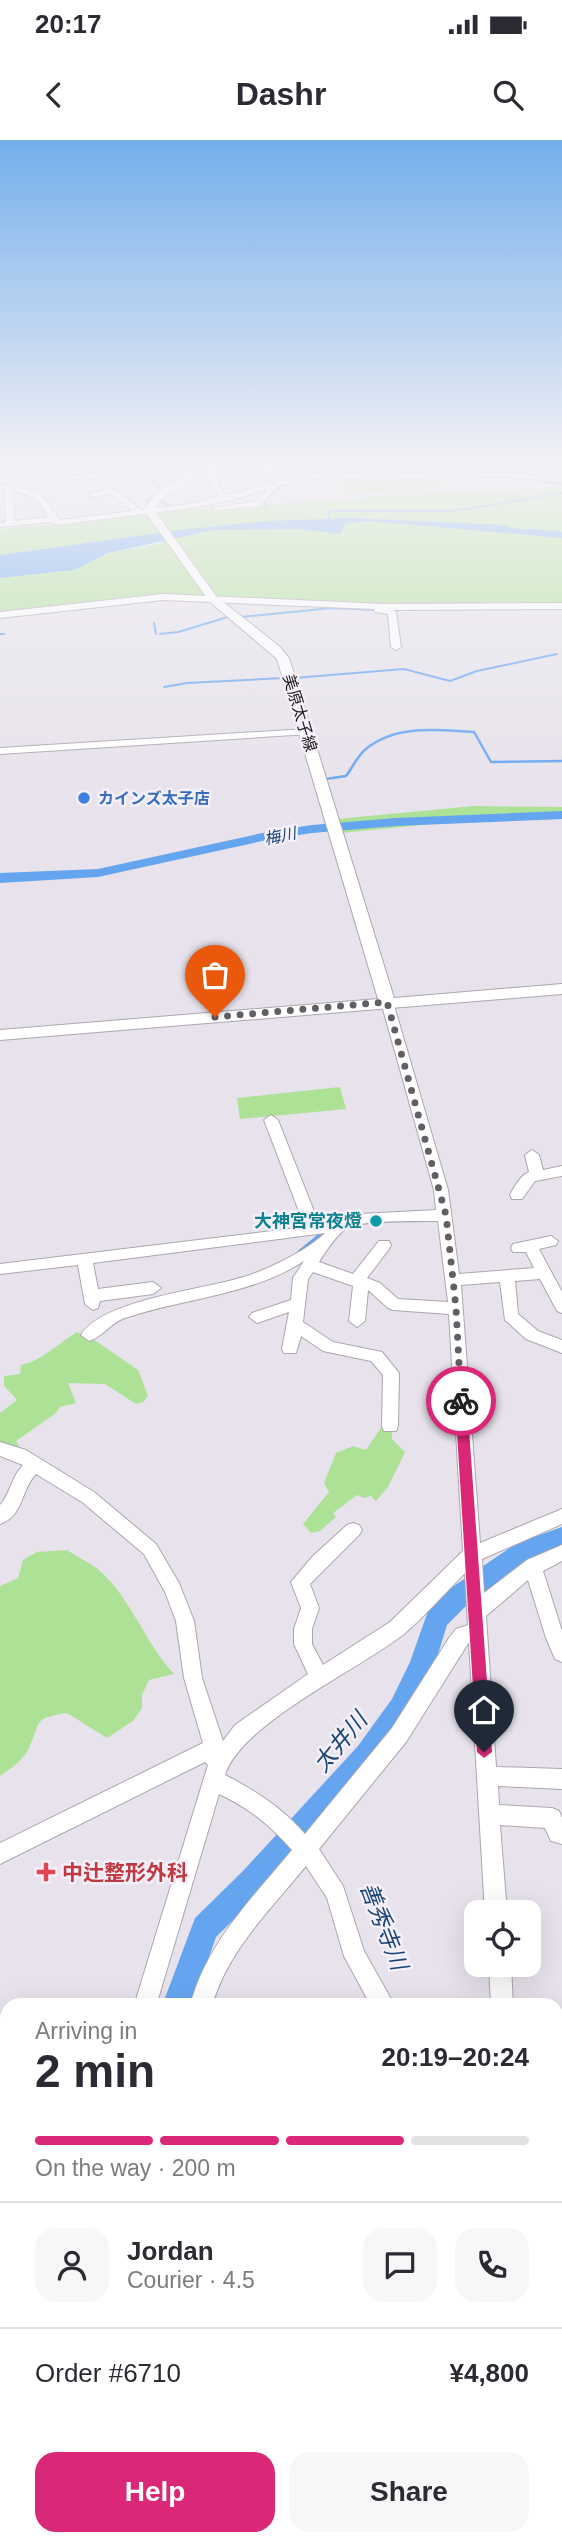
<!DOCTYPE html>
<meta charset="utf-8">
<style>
:root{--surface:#fff;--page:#f7f7f7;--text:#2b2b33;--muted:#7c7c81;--line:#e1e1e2;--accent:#db2777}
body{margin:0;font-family:Helvetica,"Noto Sans JP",sans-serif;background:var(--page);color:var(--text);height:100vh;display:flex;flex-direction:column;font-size:26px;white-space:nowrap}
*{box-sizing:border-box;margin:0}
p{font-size:23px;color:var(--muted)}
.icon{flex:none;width:38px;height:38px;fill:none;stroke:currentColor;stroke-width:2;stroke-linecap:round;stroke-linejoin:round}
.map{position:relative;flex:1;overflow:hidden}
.side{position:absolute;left:0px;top:1858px;width:564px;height:548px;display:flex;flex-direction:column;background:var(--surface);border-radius:21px 21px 0 0;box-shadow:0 7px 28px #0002}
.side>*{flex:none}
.tools{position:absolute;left:464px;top:1760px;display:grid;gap:14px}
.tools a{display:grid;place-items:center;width:77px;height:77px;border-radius:14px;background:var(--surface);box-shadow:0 7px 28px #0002;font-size:35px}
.pin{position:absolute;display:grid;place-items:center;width:60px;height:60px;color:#fff;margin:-72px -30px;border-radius:50% 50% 50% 0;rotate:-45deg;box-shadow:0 0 7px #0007}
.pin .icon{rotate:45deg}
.courier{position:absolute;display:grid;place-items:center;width:70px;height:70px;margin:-35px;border:5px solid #db2777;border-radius:50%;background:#fff;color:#222;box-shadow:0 2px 9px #0007}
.overview em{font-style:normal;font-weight:700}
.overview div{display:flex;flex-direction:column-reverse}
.overview{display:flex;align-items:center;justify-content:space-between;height:119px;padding:0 35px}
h1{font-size:46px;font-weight:700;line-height:52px}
.bar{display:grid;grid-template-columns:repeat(4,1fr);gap:10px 7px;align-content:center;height:84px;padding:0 35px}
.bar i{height:9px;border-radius:5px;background:var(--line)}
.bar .current{background:var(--accent)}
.bar p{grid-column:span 4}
.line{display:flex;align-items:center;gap:18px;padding:0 35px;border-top:2px solid var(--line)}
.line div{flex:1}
.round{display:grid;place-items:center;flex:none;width:74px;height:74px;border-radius:21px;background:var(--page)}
.button{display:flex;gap:14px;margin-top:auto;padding:14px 35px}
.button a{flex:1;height:80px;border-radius:21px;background:var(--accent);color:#fff;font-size:28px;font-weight:700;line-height:80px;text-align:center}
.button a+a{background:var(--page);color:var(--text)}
.status{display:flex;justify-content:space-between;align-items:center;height:49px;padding:0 35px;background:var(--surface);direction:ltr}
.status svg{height:19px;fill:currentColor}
header{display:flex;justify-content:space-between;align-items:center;height:91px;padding:0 35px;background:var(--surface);font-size:32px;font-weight:700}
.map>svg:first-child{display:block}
.green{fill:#ade296}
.water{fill:#65a5f0}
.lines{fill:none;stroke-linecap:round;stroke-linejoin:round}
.stream-far2{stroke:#65a5f0;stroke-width:2}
.stream-far1{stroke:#65a5f0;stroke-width:2.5}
.stream{stroke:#65a5f0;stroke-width:3.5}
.river{fill:#65a5f0;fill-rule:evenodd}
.minor-casing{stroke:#aba6af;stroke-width:2}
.major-casing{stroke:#aba6af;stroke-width:2}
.minor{fill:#fff;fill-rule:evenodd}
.major{fill:#fff;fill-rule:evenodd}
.route{fill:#db2777}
.done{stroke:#625f64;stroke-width:7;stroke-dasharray:0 12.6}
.shop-dot{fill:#3f7fe0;stroke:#f4eff8;stroke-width:2.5}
.culture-dot{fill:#0f9aa8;stroke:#f4eff8;stroke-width:2.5}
.health-dot{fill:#e0444e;stroke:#f4eff8;stroke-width:2.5}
.labels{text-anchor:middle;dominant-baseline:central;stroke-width:5;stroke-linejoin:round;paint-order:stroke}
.far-street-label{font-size:16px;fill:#1a181b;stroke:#f4eff8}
.far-shop-label{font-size:16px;font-weight:bold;fill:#366cbe;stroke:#f4eff8;text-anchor:start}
.far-water-label{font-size:16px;font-style:italic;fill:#1b4777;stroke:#f4eff8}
.culture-label{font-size:18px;font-weight:bold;fill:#0d838f;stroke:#f4eff8;text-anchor:end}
.near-health-label{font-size:21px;font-weight:bold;fill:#be3a42;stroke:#f4eff8;text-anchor:start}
.near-water-label{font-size:23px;font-style:italic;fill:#1b4777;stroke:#f4eff8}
</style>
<div class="status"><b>20:17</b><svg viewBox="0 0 49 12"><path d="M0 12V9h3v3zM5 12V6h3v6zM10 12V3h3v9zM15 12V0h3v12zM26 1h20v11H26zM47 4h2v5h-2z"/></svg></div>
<header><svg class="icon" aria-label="back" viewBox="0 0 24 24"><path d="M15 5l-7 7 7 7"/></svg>Dashr<svg class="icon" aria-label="search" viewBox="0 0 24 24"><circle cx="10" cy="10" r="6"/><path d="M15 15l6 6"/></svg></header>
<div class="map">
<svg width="562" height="2406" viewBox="0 0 562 2406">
<rect width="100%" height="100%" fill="#e7e2eb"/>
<path class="green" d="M438,339L443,347L344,354L340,340Z
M562,348V465L390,466L154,454L0,472V438L74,430L108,413L164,403L157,393L0,415V389L111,379L154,372L446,352Z
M474,666L562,667V679L452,682L341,693L337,679Z
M340,947L346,969L240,979L237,958Z
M77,1192L96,1201L138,1230L148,1256L143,1262L136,1264L105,1244L68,1243L76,1263L60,1267L56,1273L16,1301L19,1306L0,1315V1273L17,1260L4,1246V1236L20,1234L21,1225C41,1221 59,1203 77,1192Z
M382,1286L392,1292V1299L405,1312L388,1347L376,1361L371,1356L364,1358L357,1355L333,1373L336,1377L320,1391L311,1393L303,1384L329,1352L324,1343L336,1313L353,1306L366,1310Z
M67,1410C77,1417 91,1423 100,1431C132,1460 145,1503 174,1534L149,1540L142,1555V1568L133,1581L107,1598L67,1573C31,1579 42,1581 29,1608C24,1620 10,1629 0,1636V1446L18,1438L23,1420L37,1412Z
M255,2399H376L377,2406H248Z"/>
<path class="water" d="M352,378L506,385L511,388L559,391L562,392V398L368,381L346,383L340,394L299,389L213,390L108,413L74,430L0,438V415L180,390L266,381Z"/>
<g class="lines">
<path class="stream-far2" d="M137,320L149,339L160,346
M534,327L559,320
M508,334L526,329
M502,336L562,344
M147,361L162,362L175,368
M267,368L264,360L283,344
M331,382L328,373L332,371H454L562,353
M547,469H562
M393,470L485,469
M241,477L332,468L378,470
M154,483L156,494
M0,494H4
M160,494L178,492L228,477
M294,538L404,529L450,541L477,531L557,514
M164,547L187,543L284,538"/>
<path class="stream-far1" d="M326,639L346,636C353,627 357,616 366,609C396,584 438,590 474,592L491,622L562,621"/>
<path class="stream" d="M333,1082L339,1077L358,1075
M299,1112L326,1090"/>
<path class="river" d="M562,671V679L395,686L312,693L267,700L98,737L0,743V733L98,729L267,692L312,685L395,678Z
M562,1387V1407L533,1417L466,1466L447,1485L435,1524L410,1575L376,1624L263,1751L216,1797L192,1866H162L195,1778L243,1731L358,1606L392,1559L410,1522L428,1471L448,1450L517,1403Z
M7,2146V2186L0,2189V2149Z
M369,2399H405L407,2406H371Z"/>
<g class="minor-casing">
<path id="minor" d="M43,320L48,337L93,334V320H101V336L108,344L141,370L190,364L219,356L211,347L207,324L210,320H256L215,326L219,347L226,355L309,334L511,333L562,338V342L511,337L309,338L280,345L259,366L216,370L212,368L254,362L270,348L229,361L190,368L58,385L51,382L0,387V383L6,382L5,349L0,348V344L36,352L46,360L60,380L133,371L111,354L89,357V353L106,350L95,338L45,341L40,335L17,336L13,334L39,331L36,323L0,325V321ZM13,350L36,358L48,377L14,381Z
M139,320H171L140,324L136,322Z
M396,320H405L394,326L322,327L318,325Z
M531,320H545L529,325L536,329L532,331L518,324Z
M267,321L271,323L272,332L249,333L245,331L265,328L263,323Z
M500,321L503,325L463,327L459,325Z
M163,454L384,464L562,463V469L393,470L396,472L401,507L396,510L391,507L388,474L375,472L374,469L163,460L0,478V472Z
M306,589L311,592L309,594L0,614V608Z
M387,858L393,862L448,1050L459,1134L534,1128L526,1112H513L511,1108L513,1104L551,1096L558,1101L556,1105L539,1109L562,1152V1173L557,1171L540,1139L515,1141L518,1174L538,1191L562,1200V1213L526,1199L505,1180L500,1142L461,1145L480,1403L562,1369V1384L482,1419L484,1453L527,1420L562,1405V1421L543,1431L562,1491V1522L555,1519L546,1498L528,1440L486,1476L496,1627L562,1629V1649L498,1646L499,1665L552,1668L559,1671L562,1678V1704L551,1701L545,1688L500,1685L507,1773H485L469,1502L406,1602L319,1709L343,1746L364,1811L395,1866H371L344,1816L327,1758L306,1726C271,1769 227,1811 212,1866H190C207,1802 251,1760 292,1710C270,1685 249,1668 219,1654L156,1866H134L208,1625L205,1622L0,1724V1703L203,1603L184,1538L176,1481L165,1452L144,1414L82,1362L36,1334C21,1349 24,1376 0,1384V1365C11,1353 11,1337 23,1325L0,1316V1302L26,1310L94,1352L156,1404L179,1443L194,1481L202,1538L223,1601L235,1585L308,1534L294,1504V1489L301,1468L291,1442L313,1416L347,1385L353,1383L359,1385L362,1390L359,1395L310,1444L319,1468L312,1489V1504L323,1525L390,1482L463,1411L449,1174L393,1170L388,1168L368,1150L365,1181L357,1187L349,1181L353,1146L313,1132L308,1139L303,1182L333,1202L382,1212L399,1233L398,1286L396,1291H384L382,1286L383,1235L371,1221L323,1211L301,1196L296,1213H284L282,1209L289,1172L257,1183L249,1177L252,1173L291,1160L293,1138L304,1121C250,1156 184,1158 125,1178C111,1182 103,1197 89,1201L81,1195C102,1160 201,1150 240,1138C265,1131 307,1111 325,1093L93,1123L98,1149L153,1142L161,1148L153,1154L100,1161L98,1168L93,1170L85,1164L78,1125L0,1134V1124L305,1087L264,980L271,975L278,980L319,1084L361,1074L436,1070L434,1050L381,862ZM438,1081L448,1162L398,1159L380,1143L367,1138L389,1109L391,1105L389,1101H379L353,1134L319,1122C326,1111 336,1095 347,1088C359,1080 421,1081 438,1081ZM465,1433L468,1485L456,1489L449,1498L392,1588L305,1694C281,1667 256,1651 225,1635C240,1584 360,1529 404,1494C425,1476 445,1453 465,1433Z
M532,1010L539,1015L543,1030L562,1026V1036L535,1041L522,1059H512L510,1055C514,1047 521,1035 529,1032L525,1015Z
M489,1825H511L513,1866H491Z
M7,2113V2139L0,2142V2116Z
M7,2191V2219L0,2222V2194Z
M7,2236V2262L0,2265V2239Z
M0,2364L7,2367V2399H17L16,2406H0Z
M518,2399H546V2406H518Z"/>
</g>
<g class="major-casing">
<path id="major" d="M208,320H220L163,358L154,370L217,457L279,506L289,518L394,858L562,844V854L0,900V890L378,859L277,519L209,461L144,370L155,354Z"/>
</g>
<use href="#minor" class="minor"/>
<use href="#major" class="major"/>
</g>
<linearGradient id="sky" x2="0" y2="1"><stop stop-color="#73aeeb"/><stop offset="0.49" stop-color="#f4f2f6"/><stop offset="1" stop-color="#f4f2f6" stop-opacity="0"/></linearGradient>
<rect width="562" height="657" fill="url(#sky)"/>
<path class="route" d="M461,1257L467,1261L492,1612L484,1618L477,1612L455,1261Z"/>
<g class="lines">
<path class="done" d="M215,877L387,862L446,1075L456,1168L461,1261"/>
</g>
<circle class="shop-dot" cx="84" cy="658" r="7"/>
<circle class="culture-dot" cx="376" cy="1081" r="7"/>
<path class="health-dot" d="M42.5 1721.5h7v7h7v7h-7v7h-7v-7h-7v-7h7z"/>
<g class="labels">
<g class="far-street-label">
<text transform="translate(300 573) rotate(73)">美原太子線</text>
</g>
<g class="far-shop-label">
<text x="98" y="658">カインズ太子店</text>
</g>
<g class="far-water-label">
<text transform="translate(280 696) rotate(-12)">梅川</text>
</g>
<g class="culture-label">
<text x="362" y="1081">大神宮常夜燈</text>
</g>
<g class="near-health-label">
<text x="62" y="1732">中辻整形外科</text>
</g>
<g class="near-water-label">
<text transform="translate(340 1602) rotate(-50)">太井川</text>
<text transform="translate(384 1786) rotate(69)">善秀寺川</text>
</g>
</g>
</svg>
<div class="tools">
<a><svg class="icon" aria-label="locate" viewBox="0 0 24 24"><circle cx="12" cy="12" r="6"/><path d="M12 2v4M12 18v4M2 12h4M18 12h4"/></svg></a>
</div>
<div class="pin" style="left:215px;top:877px;background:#ea580c"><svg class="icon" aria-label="bag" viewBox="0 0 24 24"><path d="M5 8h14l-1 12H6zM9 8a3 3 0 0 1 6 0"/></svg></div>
<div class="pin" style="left:484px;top:1612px;background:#1f2937"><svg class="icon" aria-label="home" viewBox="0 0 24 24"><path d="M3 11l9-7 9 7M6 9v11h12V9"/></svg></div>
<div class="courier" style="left:461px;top:1261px"><svg class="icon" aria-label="bike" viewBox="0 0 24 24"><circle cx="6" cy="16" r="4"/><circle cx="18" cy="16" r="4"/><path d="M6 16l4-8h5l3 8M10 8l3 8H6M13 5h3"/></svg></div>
<section class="side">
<div class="overview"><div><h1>2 min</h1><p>Arriving in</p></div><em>20:19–20:24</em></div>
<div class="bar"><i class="current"></i><i class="current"></i><i class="current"></i><i></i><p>On the way · 200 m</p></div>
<div class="line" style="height:126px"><a class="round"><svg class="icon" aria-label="person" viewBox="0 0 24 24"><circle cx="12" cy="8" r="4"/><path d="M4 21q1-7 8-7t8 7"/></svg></a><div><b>Jordan</b><p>Courier · 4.5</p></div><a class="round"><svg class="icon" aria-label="chat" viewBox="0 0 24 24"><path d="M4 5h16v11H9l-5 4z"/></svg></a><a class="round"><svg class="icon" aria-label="phone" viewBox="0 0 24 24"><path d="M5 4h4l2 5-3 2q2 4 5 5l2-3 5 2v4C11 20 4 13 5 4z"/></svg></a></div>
<div class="line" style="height:91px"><div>Order #6710</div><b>¥4,800</b></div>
<div class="button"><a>Help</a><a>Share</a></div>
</section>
</div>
